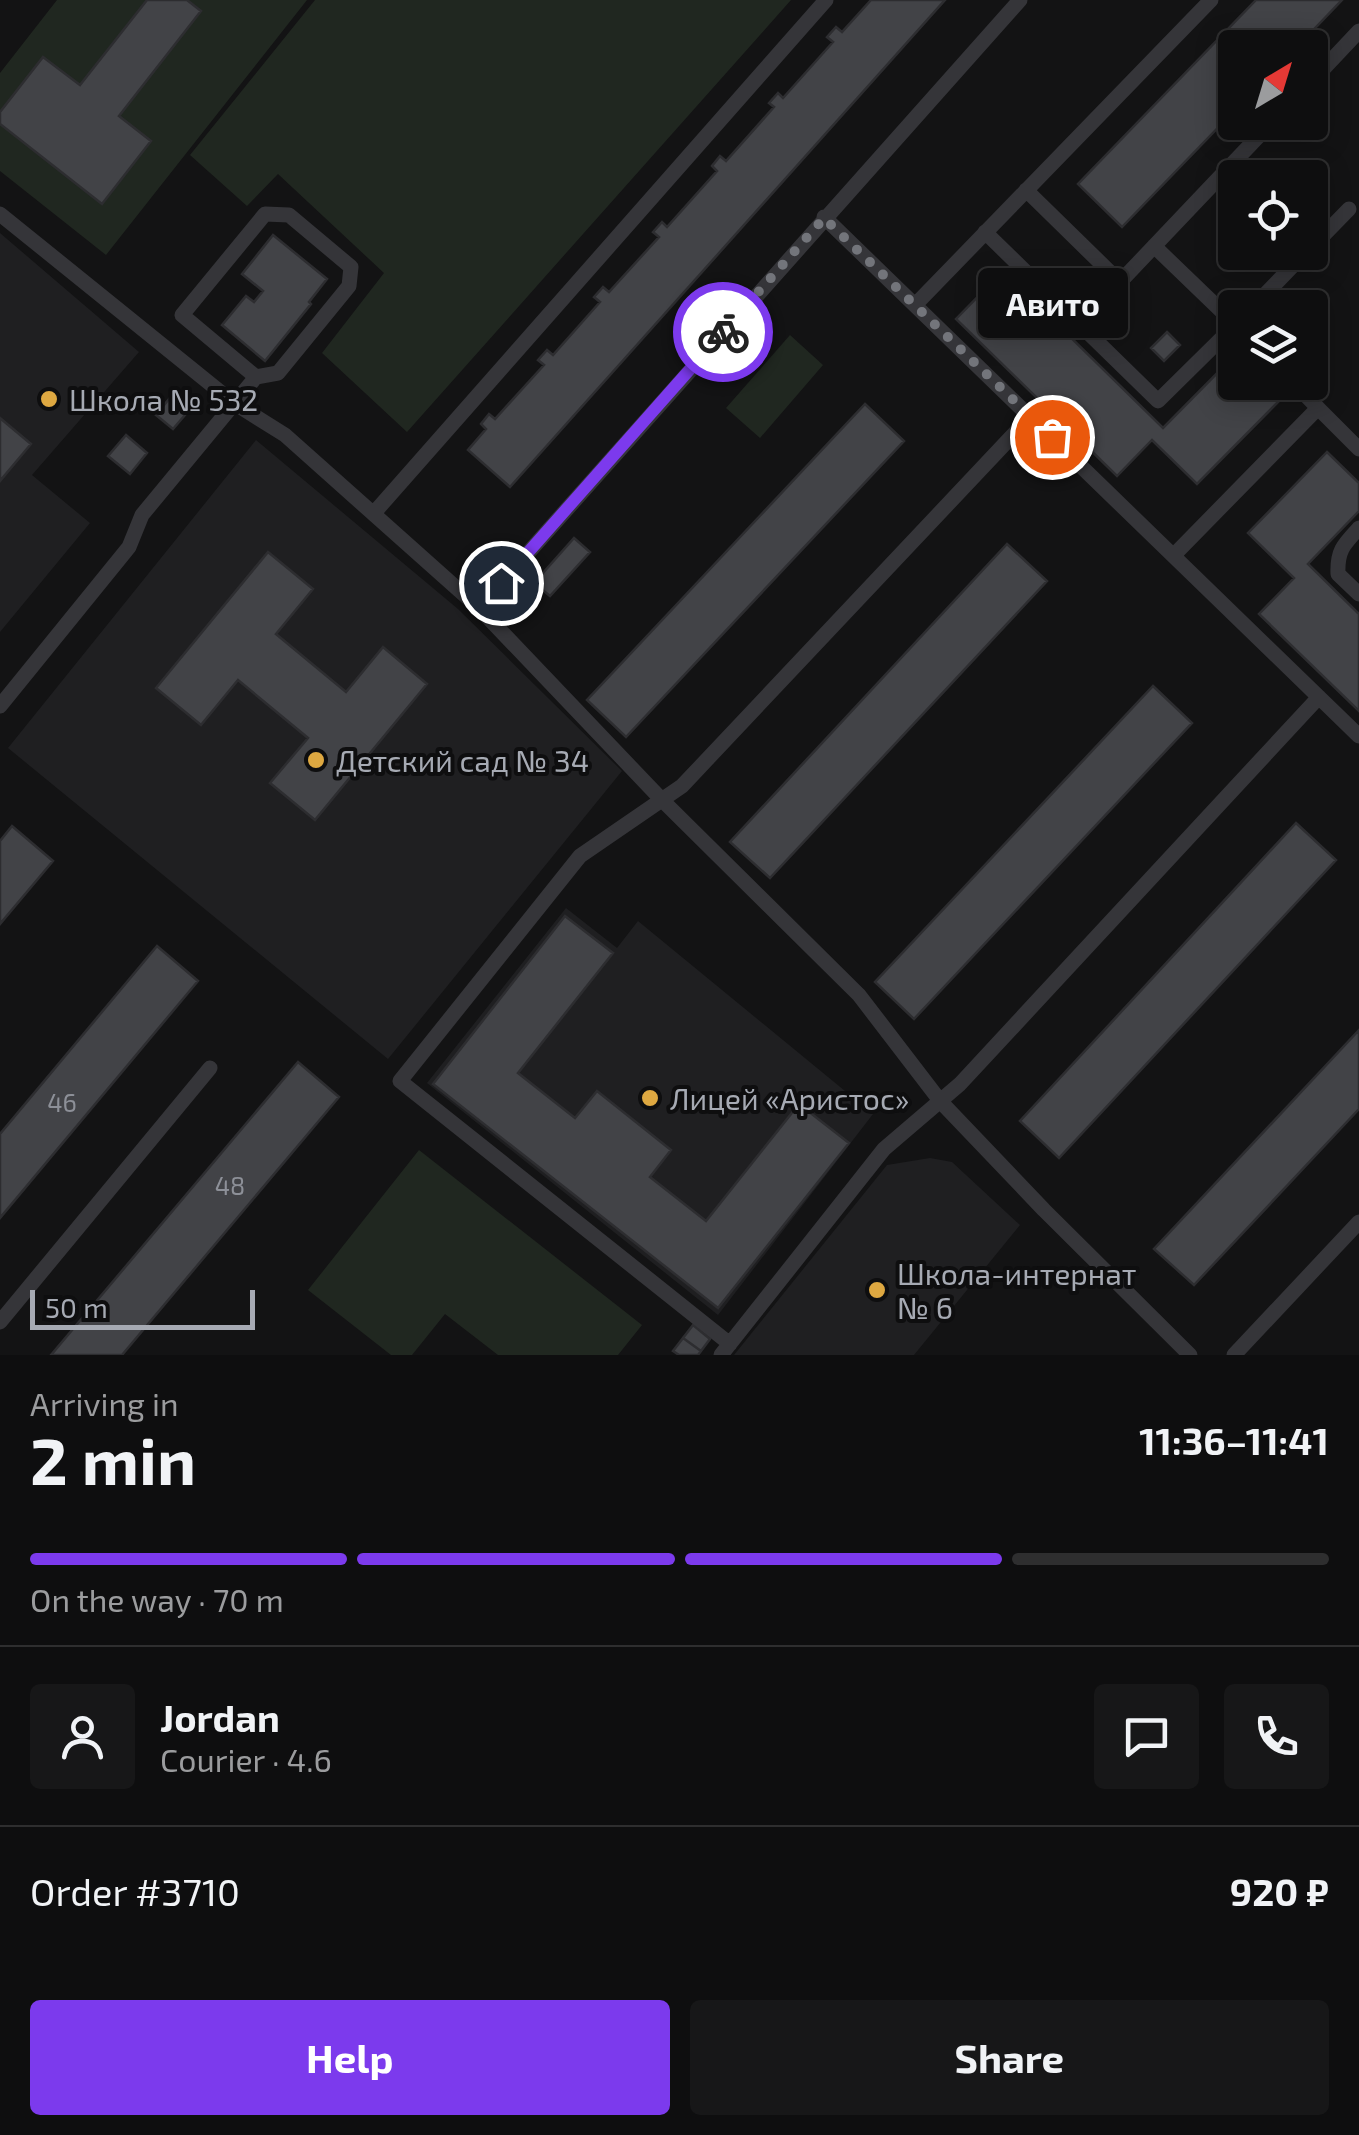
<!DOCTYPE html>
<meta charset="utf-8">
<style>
:root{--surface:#0e0e0f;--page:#171718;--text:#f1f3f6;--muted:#9b9c9e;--line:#2e2e2f;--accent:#7c3aed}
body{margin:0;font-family:"Exo 2",sans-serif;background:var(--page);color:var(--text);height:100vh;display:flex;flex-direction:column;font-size:38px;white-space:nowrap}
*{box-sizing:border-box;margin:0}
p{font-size:32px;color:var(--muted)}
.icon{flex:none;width:55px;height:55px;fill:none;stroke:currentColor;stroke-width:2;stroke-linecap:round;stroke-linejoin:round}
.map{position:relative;height:1355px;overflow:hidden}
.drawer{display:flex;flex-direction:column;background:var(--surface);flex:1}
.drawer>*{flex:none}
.needle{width:65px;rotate:38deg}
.tools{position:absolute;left:1218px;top:30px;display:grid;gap:20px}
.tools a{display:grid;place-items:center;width:110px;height:110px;border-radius:10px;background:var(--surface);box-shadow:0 5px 25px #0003,0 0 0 2px var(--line);font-size:50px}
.scale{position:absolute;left:30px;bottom:25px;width:225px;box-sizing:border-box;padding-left:10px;border:5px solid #a6aab3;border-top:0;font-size:28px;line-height:35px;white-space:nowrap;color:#a6aab3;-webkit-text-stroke:8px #0e0e0f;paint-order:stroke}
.pin{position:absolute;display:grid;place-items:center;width:85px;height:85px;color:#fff;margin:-42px;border:5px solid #fff;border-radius:50%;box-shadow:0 2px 10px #0007}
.courier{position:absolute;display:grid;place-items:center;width:100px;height:100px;margin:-50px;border:8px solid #7c3aed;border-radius:50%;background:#fff;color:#222;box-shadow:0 2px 12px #0007}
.bubble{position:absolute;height:70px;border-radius:10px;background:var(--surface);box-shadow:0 5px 25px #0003,0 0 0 2px var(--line);font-size:32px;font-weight:700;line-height:70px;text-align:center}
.summary em{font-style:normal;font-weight:700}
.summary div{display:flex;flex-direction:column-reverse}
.summary{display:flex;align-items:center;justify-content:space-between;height:170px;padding:0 30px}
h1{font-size:65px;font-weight:700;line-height:75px}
.bar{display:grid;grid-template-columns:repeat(4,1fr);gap:15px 10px;align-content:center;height:120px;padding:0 30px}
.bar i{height:12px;border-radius:8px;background:var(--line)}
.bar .selected{background:var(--accent)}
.bar p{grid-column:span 4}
.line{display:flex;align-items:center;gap:25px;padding:0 30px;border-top:2px solid var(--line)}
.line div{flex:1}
.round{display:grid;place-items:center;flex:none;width:105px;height:105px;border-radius:10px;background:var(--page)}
.cta{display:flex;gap:20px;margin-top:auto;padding:20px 30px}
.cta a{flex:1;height:115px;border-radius:10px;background:var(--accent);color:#fff;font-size:40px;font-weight:700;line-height:115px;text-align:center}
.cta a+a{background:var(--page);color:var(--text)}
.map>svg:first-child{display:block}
.built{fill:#1f1f21}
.green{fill:#202720}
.building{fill:#424347;stroke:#2d2d30;stroke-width:2.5}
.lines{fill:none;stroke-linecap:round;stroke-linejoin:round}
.lane{stroke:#353539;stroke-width:15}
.done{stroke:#73757b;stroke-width:10;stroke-dasharray:0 18}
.route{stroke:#7c3aed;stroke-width:12}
.poi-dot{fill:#dea841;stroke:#0e0e0f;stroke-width:4}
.labels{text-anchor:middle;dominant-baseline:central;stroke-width:8;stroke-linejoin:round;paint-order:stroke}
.number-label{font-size:25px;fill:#8d9098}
.poi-label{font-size:30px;fill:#a6aab3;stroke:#0e0e0f;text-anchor:start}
</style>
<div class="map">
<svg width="1359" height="1355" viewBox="0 0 1359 1355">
<rect width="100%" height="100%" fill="#131314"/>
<path class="built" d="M0,233L139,352L32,475L90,523L0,632Z
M256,440L458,609L622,771L388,1059L8,748Z
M566,908L617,948L638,921L873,1114L718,1315L427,1083Z
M930,1158L952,1162L1020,1225L914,1355H734L887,1165Z"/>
<path class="green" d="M57,0H307L106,255L0,171V73Z
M315,0H791L407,432L322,353L384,273L278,174L247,206L190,155Z
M790,335L823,365L760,438L726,408Z
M419,1150L642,1325L618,1355H498L445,1314L412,1355H391L308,1290Z"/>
<path class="building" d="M147,0H187L201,11L119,116L151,141L102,204L0,124V112L43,57L80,85Z
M871,0H945L510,487L468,450L486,429L481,424L489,414L495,419L544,365L538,360L547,350L553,355L600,302L594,297L603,287L609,292L659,237L653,232L662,222L667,227L717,171L712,166L720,156L726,161L774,107L769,103L778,93L783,98L833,42L827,37L836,27L842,32Z
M1256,0H1342L1296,48H1235V110L1122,227L1078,184Z
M273,235L327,279L309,302L311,304L265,361L222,325L246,296L254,302L263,291L242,274Z
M1003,271L1163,428L1235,355V382H1264L1281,399L1197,484L1152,440L1117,476L956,319Z
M1167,332L1180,345L1164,361L1151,348Z
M173,394L191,408L173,429L156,415Z
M865,404L904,441L626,737L587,700Z
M0,418L31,444L0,481Z
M126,435L147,453L130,474L108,456Z
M1327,452L1359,483V511L1308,564L1359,614V711L1259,614L1294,578L1248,533Z
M574,538L590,552L550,596L534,583Z
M1007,544L1047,581L770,878L730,842Z
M268,552L313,589L276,634L346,692L383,647L427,684L315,820L270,783L308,738L238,680L201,725L156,688Z
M1153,686L1192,723L914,1019L875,982Z
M1296,823L1336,860L1059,1158L1020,1121Z
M12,826L53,861L0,924V841Z
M565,916L613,953L518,1073L575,1118L597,1091L671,1150L650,1177L706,1221L799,1104L849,1143L718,1308L433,1084Z
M157,946L198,981L0,1218V1134Z
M1359,1030V1109L1194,1285L1154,1249Z
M298,1062L339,1097L122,1355H51Z
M693,1325L710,1339L701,1351L683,1338Z
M683,1338L701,1351L698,1355H679L673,1351Z"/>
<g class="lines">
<path class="lane" d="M1310,83L1359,31
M1026,190L1120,282L1272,122
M0,214L234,403L285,435L479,608L662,800L859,995L941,1102L1044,1210L1190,1355
M824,217L1359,736
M985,232L1158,401L1235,325
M1154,246L1235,324
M1310,249L1349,209
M916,304L1211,0
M1252,308L1306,252
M1292,308L1298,301
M1318,408L1359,449
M374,513L826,0
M1359,528C1343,545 1337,551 1338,574L1359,594
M1174,555L1318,408L1293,382
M479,608L1020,0
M0,706L129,547L142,515L256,377L278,373L349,286L351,267L289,215L265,214L182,315L256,377
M0,1322L210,1068
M730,1344L400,1081L580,856L682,786L1031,416
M721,1355L884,1149L960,1084L1319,697
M1234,1355L1359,1222"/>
</g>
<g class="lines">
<path class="done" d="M723,332L824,218L1052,437"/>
<path class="route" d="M501,583L723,332"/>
</g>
<g class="poi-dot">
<circle cx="49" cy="399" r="10"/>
<circle cx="316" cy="760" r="10"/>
<circle cx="650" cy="1098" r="10"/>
<circle cx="877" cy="1290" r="10"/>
</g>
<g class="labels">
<g class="number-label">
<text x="62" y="1102">46</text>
<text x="230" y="1185">48</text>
</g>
<g class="poi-label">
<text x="69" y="399">Школа № 532</text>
<text x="336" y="760">Детский сад № 34</text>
<text x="670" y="1098">Лицей «Аристос»</text>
<text x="897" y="1273">Школа-интернат<tspan x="897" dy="34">№ 6</tspan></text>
</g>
</g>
</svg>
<div class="tools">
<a><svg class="needle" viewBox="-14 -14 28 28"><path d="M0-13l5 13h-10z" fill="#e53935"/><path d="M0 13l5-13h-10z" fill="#9b9c9e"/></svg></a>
<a><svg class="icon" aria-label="locate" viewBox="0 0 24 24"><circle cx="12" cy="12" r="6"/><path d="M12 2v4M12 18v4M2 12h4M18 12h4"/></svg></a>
<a><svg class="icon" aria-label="layers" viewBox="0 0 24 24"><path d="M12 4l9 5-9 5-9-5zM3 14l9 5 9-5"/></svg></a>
</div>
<div class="scale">50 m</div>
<div class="pin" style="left:1052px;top:437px;background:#ea580c"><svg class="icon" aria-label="bag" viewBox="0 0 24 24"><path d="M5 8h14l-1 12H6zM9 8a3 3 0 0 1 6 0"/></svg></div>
<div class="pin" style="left:501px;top:583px;background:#1f2937"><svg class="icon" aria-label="home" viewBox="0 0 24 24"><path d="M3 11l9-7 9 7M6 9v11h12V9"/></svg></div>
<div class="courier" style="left:723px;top:332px"><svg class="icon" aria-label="bike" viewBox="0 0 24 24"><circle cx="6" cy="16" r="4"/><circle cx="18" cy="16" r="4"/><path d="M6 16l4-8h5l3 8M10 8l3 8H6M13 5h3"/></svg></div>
<div class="bubble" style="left:978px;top:268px;width:150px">Авито</div>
</div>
<section class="drawer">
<div class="summary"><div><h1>2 min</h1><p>Arriving in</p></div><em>11:36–11:41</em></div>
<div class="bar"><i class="selected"></i><i class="selected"></i><i class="selected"></i><i></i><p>On the way · 70 m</p></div>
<div class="line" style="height:180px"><a class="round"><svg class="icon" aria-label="person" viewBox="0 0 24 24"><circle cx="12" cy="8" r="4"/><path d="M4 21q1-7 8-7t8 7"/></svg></a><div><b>Jordan</b><p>Courier · 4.6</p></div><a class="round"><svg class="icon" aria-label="chat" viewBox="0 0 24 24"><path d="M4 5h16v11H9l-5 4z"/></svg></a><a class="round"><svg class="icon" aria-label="phone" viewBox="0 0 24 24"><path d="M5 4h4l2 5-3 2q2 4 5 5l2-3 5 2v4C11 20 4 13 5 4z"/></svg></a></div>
<div class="line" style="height:130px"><div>Order #3710</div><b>920 ₽</b></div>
<div class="cta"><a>Help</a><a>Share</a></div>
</section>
